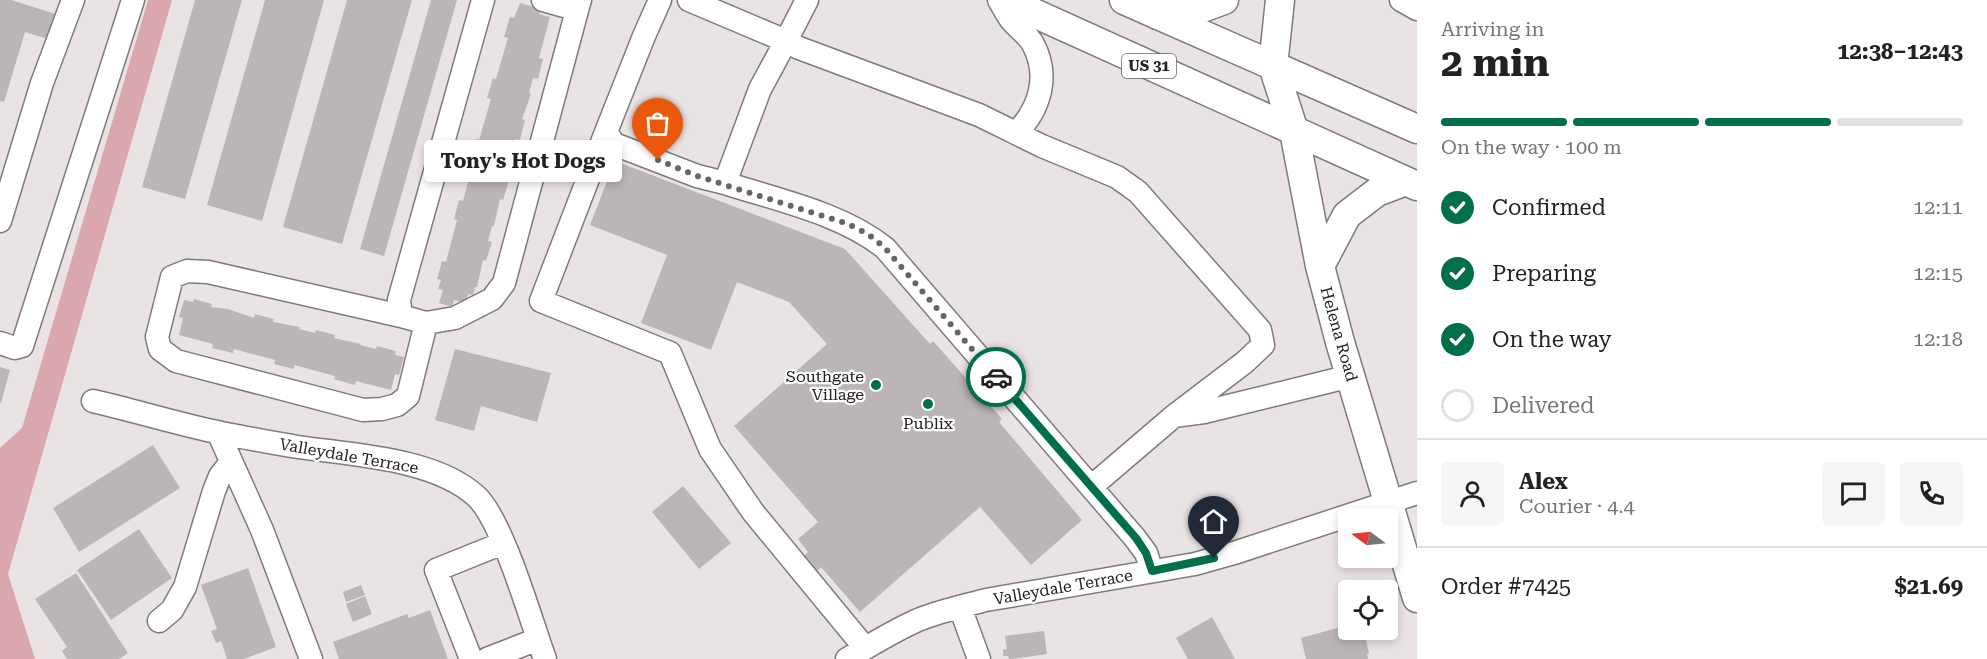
<!DOCTYPE html>
<meta charset="utf-8">
<style>
:root{--surface:#fff;--page:#f6f6f6;--text:#222;--muted:#767676;--line:#e0e0e0;--accent:#016f47}
body{margin:0;font-family:"Roboto Serif",serif;background:var(--page);color:var(--text);height:100vh;display:flex;flex-direction:column;font-size:22px;white-space:nowrap}
*{box-sizing:border-box;margin:0}
p{font-size:20px;color:var(--muted)}
.icon{flex:none;width:33px;height:33px;fill:none;stroke:currentColor;stroke-width:2;stroke-linecap:round;stroke-linejoin:round}
.map{position:relative;flex:1;overflow:hidden}
.details{display:flex;flex-direction:column;background:var(--surface);width:570px}
.details>*{flex:none}
.needle{width:39px;rotate:285deg}
.tools{position:absolute;left:1338px;top:508px;display:grid;gap:12px}
.tools a{display:grid;place-items:center;width:60px;height:60px;border-radius:6px;background:var(--surface);box-shadow:0 3px 9px #0003;font-size:30px}
.pin{position:absolute;display:grid;place-items:center;width:51px;height:51px;color:#fff;margin:-62px -26px;border-radius:50% 50% 50% 0;rotate:-45deg;box-shadow:0 0 6px #0007}
.pin .icon{rotate:45deg}
.courier{position:absolute;display:grid;place-items:center;width:60px;height:60px;margin:-30px;border:4px solid #016f47;border-radius:50%;background:#fff;color:#222;box-shadow:0 2px 8px #0007}
.bubble{position:absolute;height:42px;border-radius:6px;background:var(--surface);box-shadow:0 3px 9px #0003;font-size:20px;font-weight:700;line-height:42px;text-align:center}
.overview em{font-style:normal;font-weight:700}
.overview div{display:flex;flex-direction:column-reverse}
.overview{display:flex;align-items:center;justify-content:space-between;height:102px;padding:0 24px}
h1{font-size:39px;font-weight:700;line-height:45px}
.bar{display:grid;grid-template-columns:repeat(4,1fr);gap:9px 6px;align-content:center;height:72px;padding:0 24px}
.bar i{height:8px;border-radius:4px;background:var(--line)}
.bar .on{background:var(--accent)}
.bar p{grid-column:span 4}
.line{display:flex;align-items:center;gap:15px;padding:0 24px;border-top:2px solid var(--line)}
.line div{flex:1}
.round{display:grid;place-items:center;flex:none;width:63px;height:63px;border-radius:6px;background:var(--page)}
ol{padding:0 24px;list-style:none}
li{display:flex;align-items:center;gap:18px;height:66px}
li p{margin-inline-start:auto}
li .icon{padding:6px;border-radius:50%;background:var(--accent);color:#fff;stroke-width:4}
li:last-child{color:var(--muted)}
li i{width:33px;height:33px;border:3px solid var(--line);border-radius:50%}
main{display:flex;flex:1;min-height:0}
.map>svg:first-child{display:block}
.forest{fill:#dba7ae}
.building{fill:#bcb5b5}
.lines{fill:none;stroke-linecap:round;stroke-linejoin:round}
.minor-casing{stroke:#807a7a;stroke-width:25}
.major-casing{stroke:#807a7a;stroke-width:31}
.minor{stroke:#fff;stroke-width:22}
.major{stroke:#fff;stroke-width:28}
.done{stroke:#696566;stroke-width:6;stroke-dasharray:0 10.8}
.route{stroke:#016f47;stroke-width:8}
.poi-dot{fill:#016f47;stroke:#fff;stroke-width:2}
.labels{text-anchor:middle;dominant-baseline:central;stroke-width:4.5;stroke-linejoin:round;paint-order:stroke}
.shield{fill:#fff;stroke:#666464;stroke-width:1.5}
.shield-label{font-size:15px;font-weight:bold;fill:#242122}
.street-label{font-size:16px;fill:#242122;stroke:#fff}
.poi-label{font-size:16px;fill:#242122;stroke:#fff;text-anchor:end}
</style>
<main>
<div class="map">
<svg width="1417" height="659" viewBox="0 0 1417 659">
<rect width="100%" height="100%" fill="#eae3e3"/>
<path class="forest" d="M148,0H172L8,574L35,659H0V448L22,428Z"/>
<path class="building" d="M0,0H11L59,15L51,40L25,32L4,102L0,101Z
M195,0H242L185,199L142,187Z
M265,0H324L262,221L207,205Z
M347,0H412L342,244L283,227Z
M431,0H457L384,256L360,249Z
M520,3L541,9L539,14L550,17L539,58L543,59L538,79L533,78L529,93L531,94L522,119L525,120L520,140L516,139L511,165H509L505,180L509,181L503,200L500,199L494,226H492L488,241L492,242L486,261L483,260L477,287H475L473,295L468,294L466,303L454,300L452,307L439,303L443,290L438,289L441,280L437,279L442,261L446,262L457,220L454,219L459,200L463,201L474,160L470,159L476,139L479,140L491,99L487,98L493,78L496,79L508,38L504,37L510,17L514,18Z
M615,161L845,249L930,344L933,341L1002,419L999,422L1082,520L1031,565L980,507L860,612L821,567L816,572L803,557L808,552L798,539L818,522L734,426L827,344L789,302L737,282L711,350L641,323L667,255L590,225Z
M194,299L212,304L211,307L228,309L254,318L255,314L274,319L273,322L300,327L299,329L315,333L316,330L335,335L334,338L361,344L360,345L376,349L377,346L396,351L395,355L404,357L399,375L395,374L391,390L356,381L355,385L334,379L335,376L294,365V369L274,364L275,360L234,349L233,353L212,348L213,344L179,335L183,318L179,317L184,300L193,302Z
M455,349L551,373L537,422L481,406L474,431L435,420Z
M0,367L10,370L1,403H0Z
M153,445L180,488L79,552L53,508Z
M683,486L731,543L699,569L652,512Z
M139,529L172,578L111,620L77,570Z
M248,568L276,647L244,659H227L221,641L216,643L211,631L217,629L201,585Z
M76,573L128,653L119,659H67L62,651L67,647L35,599Z
M361,585L365,595L346,602L343,592Z
M365,596L372,614L353,622L346,604Z
M430,610L448,659H339L333,642L407,614L409,618Z
M1212,617L1235,659H1188L1176,638Z
M1348,625V630H1360L1363,640H1366L1369,653L1367,654L1368,659H1306L1301,638Z
M1044,631L1047,654L1012,659H1009L1008,656H1003V650L1007,649L1005,636Z"/>
<g class="lines">
<g class="minor-casing">
<path id="minor" d="M483,0L399,300L401,316L426,323L455,318L492,299L504,283L579,3
M543,0L564,6L579,3L580,0
M660,0L644,36L606,132L614,144L697,176L725,183
M689,0L786,41L807,0
M999,0C1003,7 1007,14 1011,20C1018,28 1028,35 1033,44C1050,76 1040,109 1016,133
M1401,0L1417,9
M606,132L541,301L670,353L710,449L753,512L865,648
M0,221L42,83L73,0
M401,316L208,272L187,271L172,277L157,337L160,349L176,361L363,410L382,409L397,405L408,396L426,323
M0,343L15,348L22,346L133,0
M93,401C136,411 178,424 221,433C247,438 272,443 298,447C352,455 434,458 476,496C503,521 531,621 545,659
M218,432L262,530L311,659
M1091,487L1174,416L1204,412L1351,376
M1152,571L1146,553L1135,538L885,248C841,213 777,200 725,183L760,89L786,41L799,48L979,115L1042,146L1117,177L1138,192L1260,330L1263,345L1245,362L1174,416
M960,607L979,659
M159,621L172,610L185,587L214,491L220,476L231,462
M471,659L436,570L503,543
M487,659L538,639
M847,659C871,645 893,631 918,620C940,611 964,606 986,600L1195,564L1234,553L1417,493"/>
</g>
<g class="major-casing">
<path id="major" d="M1005,0L1417,186
M1124,0L1417,129
M1280,0L1273,66L1294,131L1320,266L1340,342L1417,598
M1157,15L1202,8L1224,0
M1320,266L1347,215L1377,192L1406,181"/>
</g>
<use href="#minor" class="minor"/>
<use href="#major" class="major"/>
</g>
<g class="lines">
<path class="done" d="M658,160L697,176L848,224L868,234L885,248L996,377"/>
<path class="route" d="M996,377L1136,538L1146,553L1152,571L1214,558"/>
</g>
<g class="poi-dot">
<circle cx="876" cy="385" r="6"/>
<circle cx="928" cy="404" r="6"/>
</g>
<g class="labels">
<rect class="shield" x="1122" y="54" width="54" height="24" rx="4.5"/>
<g class="shield-label">
<text x="1149" y="66">US 31</text>
</g>
<g class="street-label">
<text transform="translate(1339 334) rotate(74)">Helena Road</text>
<text transform="translate(349 456) rotate(10)">Valleydale Terrace</text>
<text transform="translate(1063 587) rotate(-10)">Valleydale Terrace</text>
</g>
<g class="poi-label">
<text x="864" y="376">Southgate<tspan x="864" dy="18">Village</tspan></text>
<text x="928" y="423" text-anchor="middle">Publix</text>
</g>
</g>
</svg>
<div class="tools">
<a><svg class="needle" viewBox="-14 -14 28 28"><path d="M0-13l5 13h-10z" fill="#e53935"/><path d="M0 13l5-13h-10z" fill="#767676"/></svg></a>
<a><svg class="icon" aria-label="locate" viewBox="0 0 24 24"><circle cx="12" cy="12" r="6"/><path d="M12 2v4M12 18v4M2 12h4M18 12h4"/></svg></a>
</div>
<div class="pin" style="left:658px;top:160px;background:#ea580c"><svg class="icon" aria-label="bag" viewBox="0 0 24 24"><path d="M5 8h14l-1 12H6zM9 8a3 3 0 0 1 6 0"/></svg></div>
<div class="pin" style="left:1214px;top:558px;background:#1f2937"><svg class="icon" aria-label="home" viewBox="0 0 24 24"><path d="M3 11l9-7 9 7M6 9v11h12V9"/></svg></div>
<div class="courier" style="left:996px;top:377px"><svg class="icon" aria-label="car" viewBox="0 0 24 24"><path d="M5 17H2v-5l4-1 3-4h7l3 4 3 1v5h-3M9 17h6M6 11h13"/><circle cx="7" cy="17" r="2"/><circle cx="17" cy="17" r="2"/></svg></div>
<div class="bubble" style="left:424px;top:140px;width:198px">Tony's Hot Dogs</div>
</div>
<section class="details">
<div class="overview"><div><h1>2 min</h1><p>Arriving in</p></div><em>12:38–12:43</em></div>
<div class="bar"><i class="on"></i><i class="on"></i><i class="on"></i><i></i><p>On the way · 100 m</p></div>
<ol>
<li><svg class="icon" aria-label="check" viewBox="0 0 24 24"><path d="M5 12l5 5 9-10"/></svg>Confirmed<p>12:11</p></li>
<li><svg class="icon" aria-label="check" viewBox="0 0 24 24"><path d="M5 12l5 5 9-10"/></svg>Preparing<p>12:15</p></li>
<li><svg class="icon" aria-label="check" viewBox="0 0 24 24"><path d="M5 12l5 5 9-10"/></svg>On the way<p>12:18</p></li>
<li><i></i>Delivered</li>
</ol>
<div class="line" style="height:108px"><a class="round"><svg class="icon" aria-label="person" viewBox="0 0 24 24"><circle cx="12" cy="8" r="4"/><path d="M4 21q1-7 8-7t8 7"/></svg></a><div><b>Alex</b><p>Courier · 4.4</p></div><a class="round"><svg class="icon" aria-label="chat" viewBox="0 0 24 24"><path d="M4 5h16v11H9l-5 4z"/></svg></a><a class="round"><svg class="icon" aria-label="phone" viewBox="0 0 24 24"><path d="M5 4h4l2 5-3 2q2 4 5 5l2-3 5 2v4C11 20 4 13 5 4z"/></svg></a></div>
<div class="line" style="height:78px"><div>Order #7425</div><b>$21.69</b></div>
</section>
</main>
